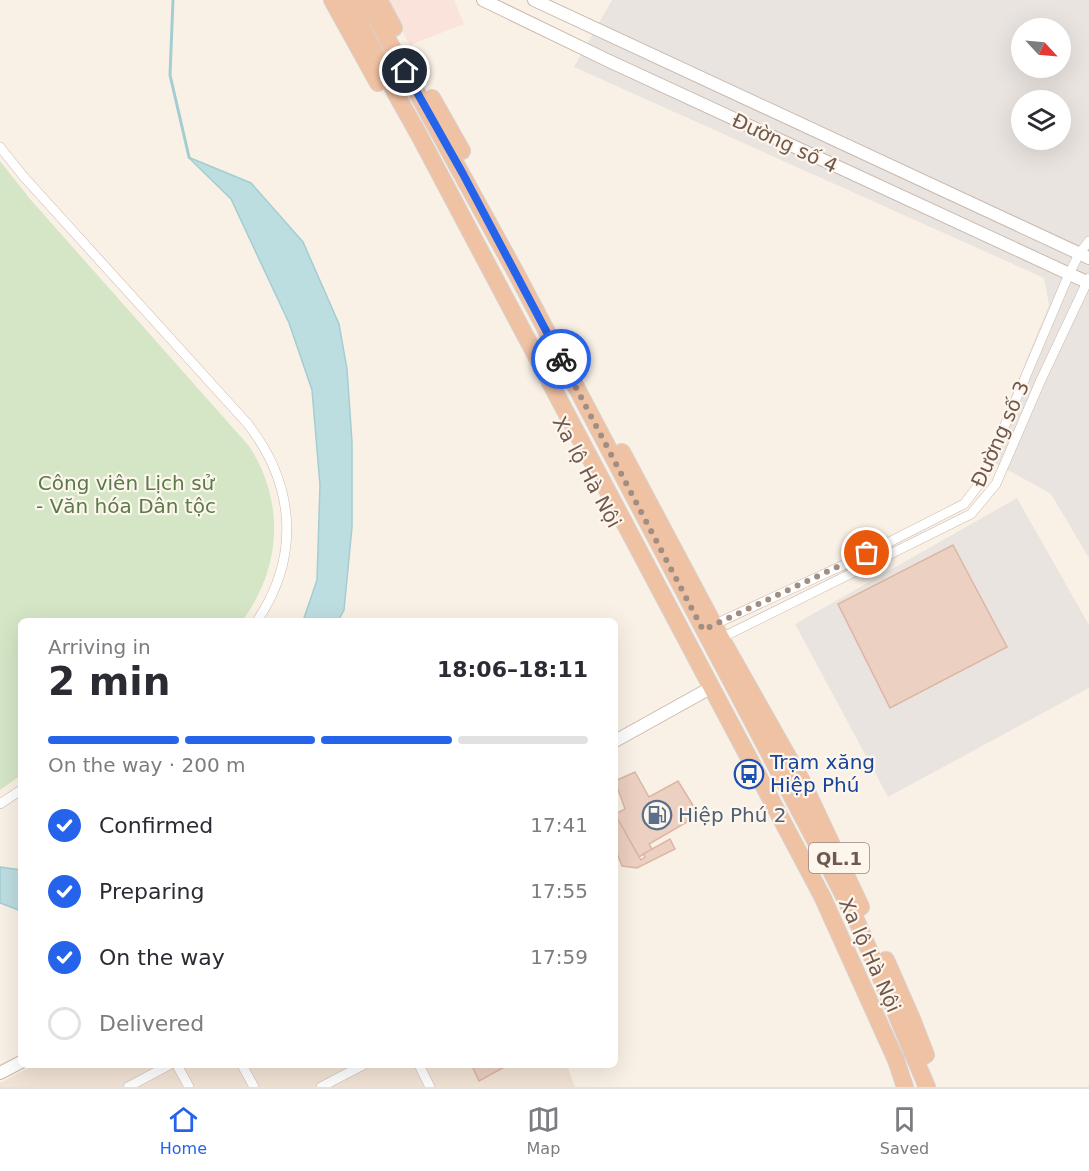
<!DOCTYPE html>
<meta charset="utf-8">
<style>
:root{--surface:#fff;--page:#f7f7f7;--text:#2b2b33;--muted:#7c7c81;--line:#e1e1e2;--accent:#2563eb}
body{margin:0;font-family:"DejaVu Sans",sans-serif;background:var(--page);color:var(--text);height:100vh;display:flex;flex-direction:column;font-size:22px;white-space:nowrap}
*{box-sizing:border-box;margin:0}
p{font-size:20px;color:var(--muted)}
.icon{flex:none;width:33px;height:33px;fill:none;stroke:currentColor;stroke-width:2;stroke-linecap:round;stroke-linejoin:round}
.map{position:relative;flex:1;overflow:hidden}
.drawer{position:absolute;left:18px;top:618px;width:600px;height:450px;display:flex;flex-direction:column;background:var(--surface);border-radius:9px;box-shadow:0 6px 24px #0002}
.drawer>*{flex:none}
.needle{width:39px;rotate:116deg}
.tools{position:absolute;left:1011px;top:18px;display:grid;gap:12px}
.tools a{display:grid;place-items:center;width:60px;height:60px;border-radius:50%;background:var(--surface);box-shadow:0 6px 24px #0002;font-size:30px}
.pin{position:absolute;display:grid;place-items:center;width:51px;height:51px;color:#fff;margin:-26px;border:3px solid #fff;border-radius:50%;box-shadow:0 2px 6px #0007}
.courier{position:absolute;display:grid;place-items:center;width:60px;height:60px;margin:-30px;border:4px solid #2563eb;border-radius:50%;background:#fff;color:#222;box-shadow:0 2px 8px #0007}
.head em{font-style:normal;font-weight:700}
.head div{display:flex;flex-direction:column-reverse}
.head{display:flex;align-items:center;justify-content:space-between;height:102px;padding:0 30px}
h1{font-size:39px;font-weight:700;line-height:45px}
.bar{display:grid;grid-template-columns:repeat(4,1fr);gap:9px 6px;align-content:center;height:72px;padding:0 30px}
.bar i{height:8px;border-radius:4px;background:var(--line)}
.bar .current{background:var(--accent)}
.bar p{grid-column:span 4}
ol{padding:0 30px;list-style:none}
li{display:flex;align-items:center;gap:18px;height:66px}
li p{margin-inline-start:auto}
li .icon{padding:6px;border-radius:50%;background:var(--accent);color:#fff;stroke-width:4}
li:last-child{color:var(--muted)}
li i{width:33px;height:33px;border:3px solid var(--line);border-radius:50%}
.tabs{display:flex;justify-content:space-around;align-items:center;height:84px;border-top:2px solid var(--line);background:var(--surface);font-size:16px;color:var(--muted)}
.tabs a{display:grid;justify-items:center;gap:3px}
.tabs .current{color:var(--accent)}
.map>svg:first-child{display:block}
.residential{fill:#f1e3d5}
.commercial{fill:#f9e3db}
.industrial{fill:#eae4e0;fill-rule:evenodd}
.green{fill:#d5e6c6}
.water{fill:#bddee1;stroke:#a4cdd2;stroke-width:1.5}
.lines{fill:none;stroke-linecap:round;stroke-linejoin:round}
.stream{stroke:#a4cdd2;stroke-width:3}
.building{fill:#ecd0c1;stroke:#ddb6a3;stroke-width:1.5}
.minor-casing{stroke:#cbb9ae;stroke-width:10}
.tertiary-casing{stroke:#cbb9ae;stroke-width:14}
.trunk-casing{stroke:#d7d0cd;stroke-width:18}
.minor{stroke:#fff;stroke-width:9}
.tertiary{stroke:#fff;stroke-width:12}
.trunk{stroke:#f0c2a4;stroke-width:16}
.done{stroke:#a18e83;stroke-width:6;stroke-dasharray:0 10.8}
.route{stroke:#2563eb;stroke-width:8}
.labels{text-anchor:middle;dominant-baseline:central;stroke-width:4.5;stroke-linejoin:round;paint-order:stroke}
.shield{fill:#fdf6ec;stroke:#9b877d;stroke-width:1.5}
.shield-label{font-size:18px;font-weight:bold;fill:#71584e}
.street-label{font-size:20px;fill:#71584e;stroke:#fdf6ec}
.park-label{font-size:20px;fill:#5a7a4a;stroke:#fdf6ec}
.transit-label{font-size:20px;fill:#164399;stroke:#fdf6ec;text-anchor:start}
.service-label{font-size:20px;fill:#4e5e75;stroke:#fdf6ec;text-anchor:start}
</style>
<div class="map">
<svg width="1089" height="1087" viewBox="0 0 1089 1087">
<rect width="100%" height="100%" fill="#faf1e6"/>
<path class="residential" d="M33,1065H567L575,1087H0V1083Z"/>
<path class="commercial" d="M384,0H454L464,24L410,45Z"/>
<path class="industrial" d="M612,0H1089V558L1051,494L986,458L1049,305L1044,278L574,67ZM1022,28H1060V68H1022ZM1022,100H1060V140H1022Z
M1017,498L1089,625V688L888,797L795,624Z"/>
<path class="green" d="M0,161L30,199L249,446C285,501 282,568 242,621H21V775L0,790Z"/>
<path class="water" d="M188,157L251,183L303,242L339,324L347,369L352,442V527L344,610L338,621H303L317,580L320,485L312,390L289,323L231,199Z
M0,867L21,870V911L0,903Z"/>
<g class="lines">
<path class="stream" d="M173,0L170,75L189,157"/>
</g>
<path class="building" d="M953,545L1007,647L890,708L838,604Z
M635,772L649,797L678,781L699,815L649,844L652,849L639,857L615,814L625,809L615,781Z
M615,814L641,860L645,857L643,854L670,839L675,849L637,868L622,866L615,848Z
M479,1065H508L479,1081L473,1068Z"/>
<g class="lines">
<g class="minor-casing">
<path id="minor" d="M0,147L24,177L247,423C295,484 301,556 257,621
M711,626L848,563L964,504L981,482L1069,274L1079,254L1089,241
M719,639L971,514L996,484L1040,382L1089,278
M0,804L21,790
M177,1065L189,1087
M242,1065L254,1087
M419,1065L430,1087
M128,1087L169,1065
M321,1087L363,1065"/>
</g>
<g class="tertiary-casing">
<path id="tertiary" d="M483,0L609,61L1089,283
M534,0L1089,258
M615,741L705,691
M0,1073L21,1062"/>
</g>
<g class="trunk-casing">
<path id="trunk" d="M332,0L378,83
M348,0L396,94L419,135L822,896L896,1060L905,1087
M366,0L516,273L827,863L858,924L927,1087
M379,0L394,28
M432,98L462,151
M622,452L721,638L803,783L861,907
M886,960L912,1019L926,1055"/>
</g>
<use href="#minor" class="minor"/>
<use href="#tertiary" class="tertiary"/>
<use href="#trunk" class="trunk"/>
</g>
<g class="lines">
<path class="done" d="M561,359L703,630L867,553"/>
<path class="route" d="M405,71L463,174L561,359"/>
</g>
<defs>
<g id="bus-ring" transform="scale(1.5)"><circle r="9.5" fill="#fdf6ec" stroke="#1a4fb4" stroke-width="1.5"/><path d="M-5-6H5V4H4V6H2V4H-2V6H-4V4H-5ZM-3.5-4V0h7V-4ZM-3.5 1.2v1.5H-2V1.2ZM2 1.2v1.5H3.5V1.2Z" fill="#1a4fb4"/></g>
<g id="fuel-ring" transform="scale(1.5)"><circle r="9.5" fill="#fdf6ec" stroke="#5c6f8a" stroke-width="1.5"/><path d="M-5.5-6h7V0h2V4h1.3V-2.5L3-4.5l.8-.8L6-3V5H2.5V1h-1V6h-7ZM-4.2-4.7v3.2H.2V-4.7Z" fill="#5c6f8a"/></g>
</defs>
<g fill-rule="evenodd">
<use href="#bus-ring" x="749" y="774"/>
<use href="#fuel-ring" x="657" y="815"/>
</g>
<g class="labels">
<rect class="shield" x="809" y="843" width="60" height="30" rx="4.5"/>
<g class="shield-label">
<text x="839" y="858">QL.1</text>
</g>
<g class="street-label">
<text transform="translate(785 143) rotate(25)">Đường số 4</text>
<text transform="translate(1000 434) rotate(-66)">Đường số 3</text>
<text transform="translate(587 472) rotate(62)">Xa lộ Hà Nội</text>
<text transform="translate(870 955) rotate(66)">Xa lộ Hà Nội</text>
</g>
<g class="park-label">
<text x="126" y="483">Công viên Lịch sử<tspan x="126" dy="23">- Văn hóa Dân tộc</tspan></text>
</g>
<g class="transit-label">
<text x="770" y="762">Trạm xăng<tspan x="770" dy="23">Hiệp Phú</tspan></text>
</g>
<g class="service-label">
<text x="678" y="815">Hiệp Phú 2</text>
</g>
</g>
</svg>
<div class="tools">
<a><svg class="needle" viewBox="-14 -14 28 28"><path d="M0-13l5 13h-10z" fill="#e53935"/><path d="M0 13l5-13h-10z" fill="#7c7c81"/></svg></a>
<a><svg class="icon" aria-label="layers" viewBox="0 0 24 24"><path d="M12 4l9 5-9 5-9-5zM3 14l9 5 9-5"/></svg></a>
</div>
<div class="pin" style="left:867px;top:553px;background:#ea580c"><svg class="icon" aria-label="bag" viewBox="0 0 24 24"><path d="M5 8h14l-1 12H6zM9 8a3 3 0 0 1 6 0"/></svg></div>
<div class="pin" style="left:405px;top:71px;background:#1f2937"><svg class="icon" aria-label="home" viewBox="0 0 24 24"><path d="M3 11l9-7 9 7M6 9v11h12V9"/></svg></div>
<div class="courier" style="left:561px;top:359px"><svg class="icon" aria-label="bike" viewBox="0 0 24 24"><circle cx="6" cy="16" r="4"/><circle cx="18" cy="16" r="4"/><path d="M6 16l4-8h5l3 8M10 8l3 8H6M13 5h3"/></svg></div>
<section class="drawer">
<div class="head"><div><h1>2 min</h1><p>Arriving in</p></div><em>18:06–18:11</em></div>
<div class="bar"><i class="current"></i><i class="current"></i><i class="current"></i><i></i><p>On the way · 200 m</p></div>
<ol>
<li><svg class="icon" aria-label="check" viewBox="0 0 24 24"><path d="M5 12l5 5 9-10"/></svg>Confirmed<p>17:41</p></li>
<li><svg class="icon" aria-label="check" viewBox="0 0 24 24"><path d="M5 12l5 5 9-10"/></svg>Preparing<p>17:55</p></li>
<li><svg class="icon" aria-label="check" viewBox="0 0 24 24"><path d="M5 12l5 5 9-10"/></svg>On the way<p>17:59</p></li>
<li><i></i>Delivered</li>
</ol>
</section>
</div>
<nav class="tabs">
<a class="current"><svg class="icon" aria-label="home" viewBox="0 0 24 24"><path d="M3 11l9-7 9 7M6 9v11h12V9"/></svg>Home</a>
<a><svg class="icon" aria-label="map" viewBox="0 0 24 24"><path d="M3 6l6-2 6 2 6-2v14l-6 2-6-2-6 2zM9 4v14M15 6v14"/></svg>Map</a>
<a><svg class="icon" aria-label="saved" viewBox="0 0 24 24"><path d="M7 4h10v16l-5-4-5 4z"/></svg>Saved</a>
</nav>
